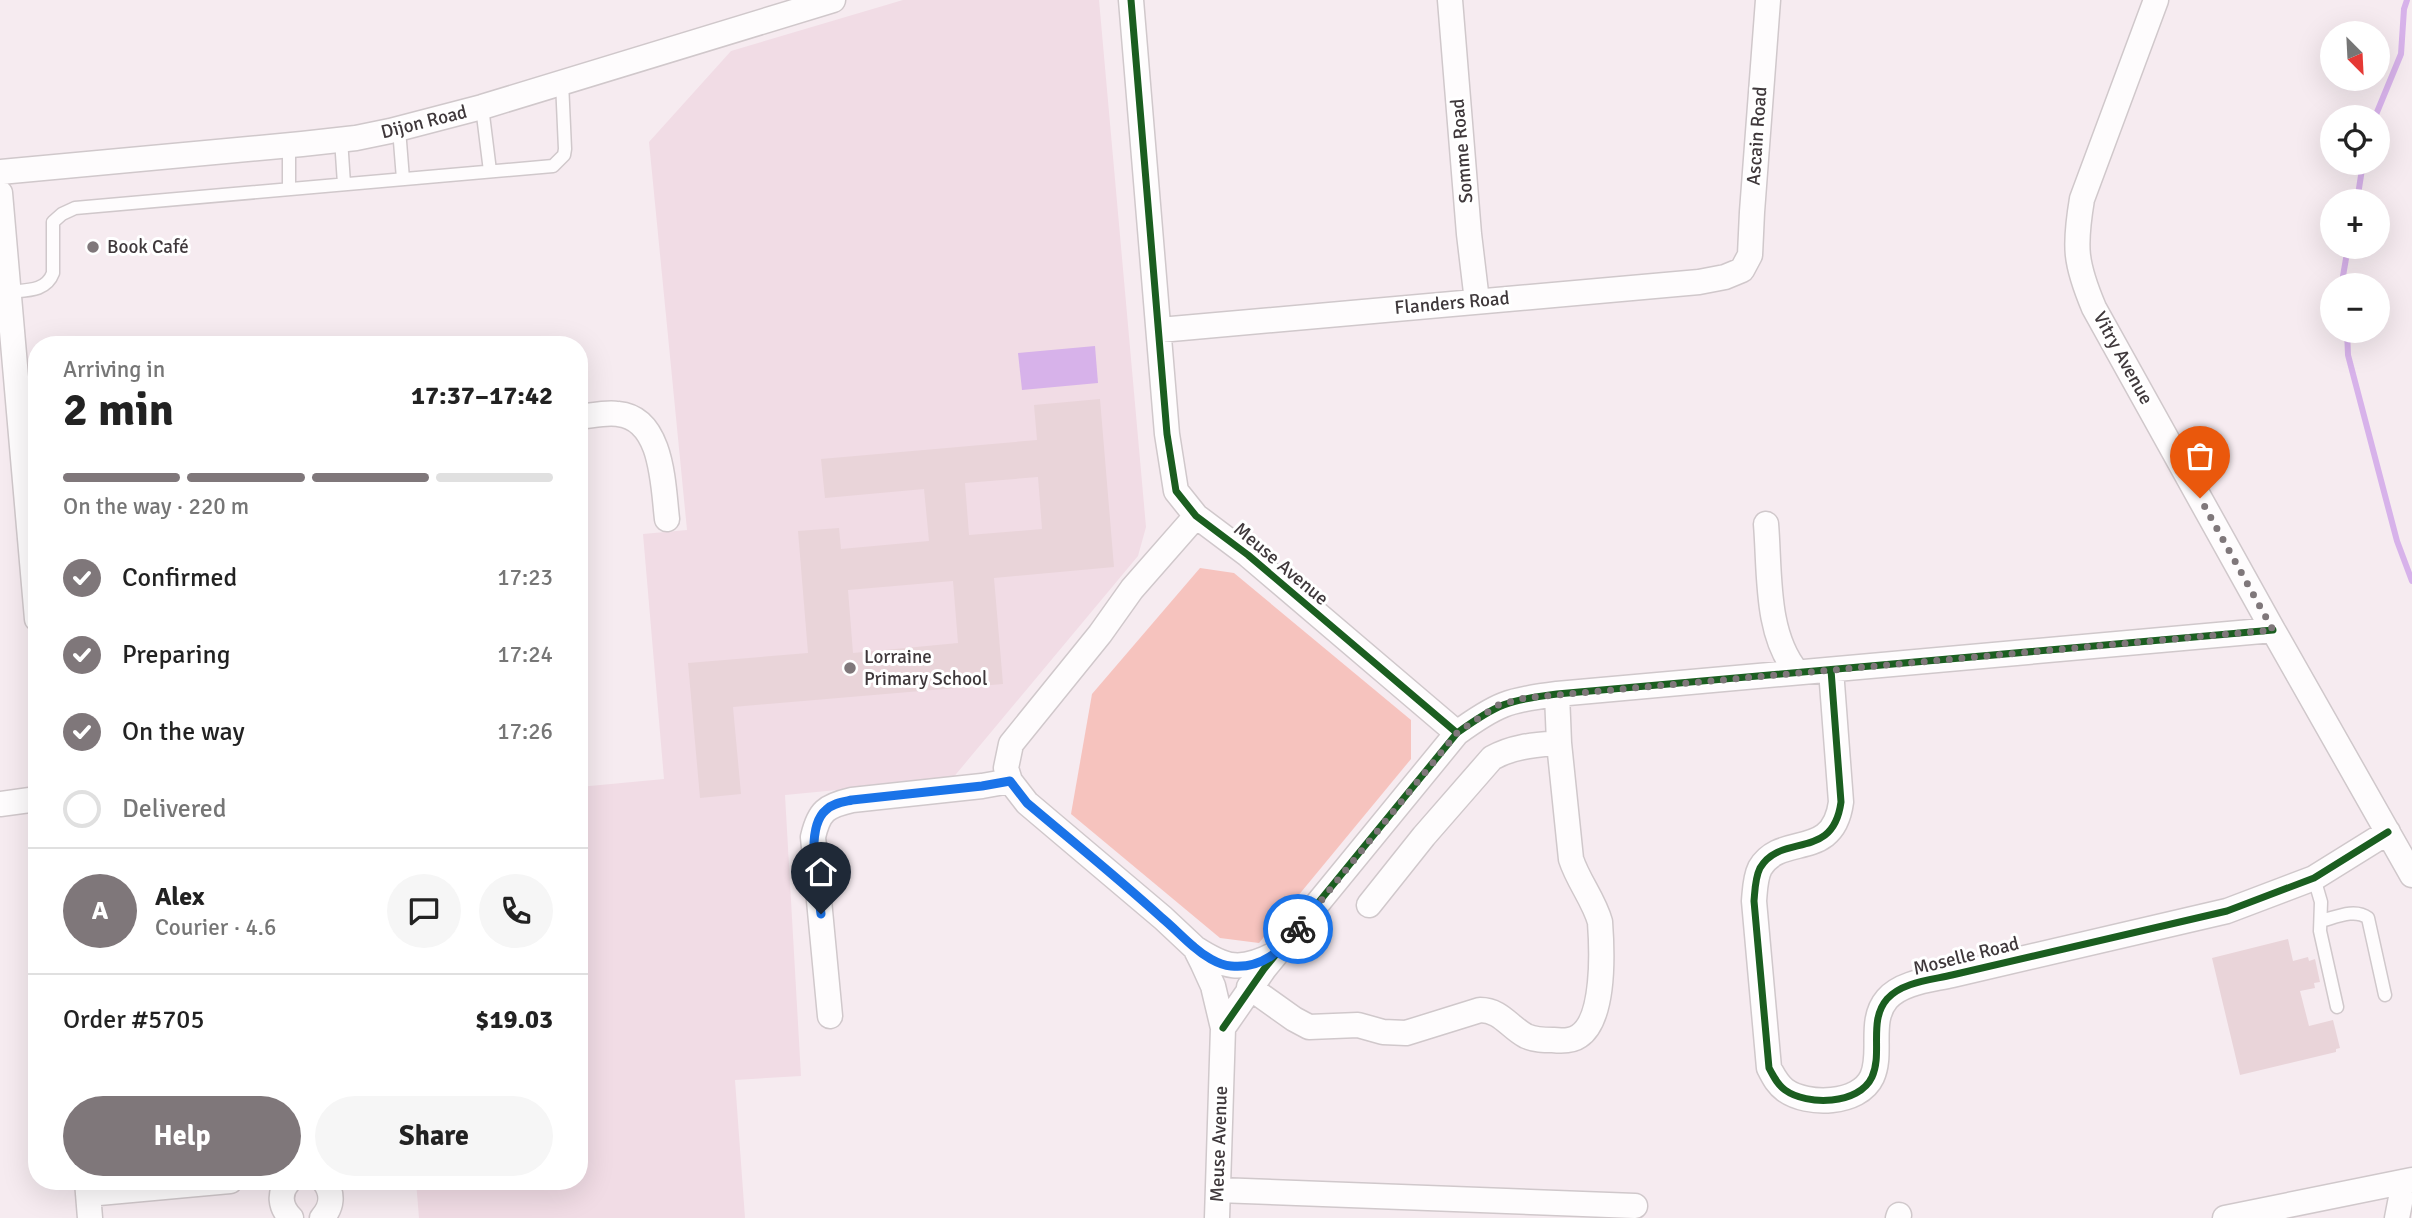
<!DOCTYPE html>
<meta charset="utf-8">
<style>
:root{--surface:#fff;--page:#f6f6f6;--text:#222;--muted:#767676;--line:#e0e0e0;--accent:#7f777a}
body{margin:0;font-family:Signika,sans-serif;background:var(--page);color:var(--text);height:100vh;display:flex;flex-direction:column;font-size:26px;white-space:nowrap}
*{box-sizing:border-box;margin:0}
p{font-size:23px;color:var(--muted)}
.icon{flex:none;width:38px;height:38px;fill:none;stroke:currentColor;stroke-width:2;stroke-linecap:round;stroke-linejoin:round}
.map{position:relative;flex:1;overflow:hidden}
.sheet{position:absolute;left:28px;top:336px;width:560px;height:854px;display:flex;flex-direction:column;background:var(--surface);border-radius:28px;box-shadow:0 7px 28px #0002}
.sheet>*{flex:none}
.needle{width:46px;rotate:156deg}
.buttons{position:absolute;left:2320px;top:21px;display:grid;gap:14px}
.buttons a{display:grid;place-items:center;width:70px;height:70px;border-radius:50%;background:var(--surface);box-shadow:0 7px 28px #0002;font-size:35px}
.pin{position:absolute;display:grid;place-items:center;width:60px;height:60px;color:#fff;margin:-72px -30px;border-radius:50% 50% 50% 0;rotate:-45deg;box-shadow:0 0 7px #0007}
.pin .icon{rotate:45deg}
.courier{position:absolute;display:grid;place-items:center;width:70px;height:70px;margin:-35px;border:5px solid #1a73e8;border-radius:50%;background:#fff;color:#222;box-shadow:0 2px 9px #0007}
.headline em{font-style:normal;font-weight:700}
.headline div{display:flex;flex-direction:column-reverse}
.headline{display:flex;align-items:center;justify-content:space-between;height:119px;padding:0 35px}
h1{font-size:46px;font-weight:700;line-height:52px}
.bar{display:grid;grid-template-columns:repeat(4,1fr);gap:10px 7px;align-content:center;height:84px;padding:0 35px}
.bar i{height:9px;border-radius:5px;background:var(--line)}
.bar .selected{background:var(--accent)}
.bar p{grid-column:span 4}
.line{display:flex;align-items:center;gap:18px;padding:0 35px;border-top:2px solid var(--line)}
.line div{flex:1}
.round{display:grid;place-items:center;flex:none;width:74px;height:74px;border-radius:37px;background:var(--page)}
ol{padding:0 35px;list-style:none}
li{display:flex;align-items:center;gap:21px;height:77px}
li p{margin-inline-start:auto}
li .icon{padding:7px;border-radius:50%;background:var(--accent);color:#fff;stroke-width:4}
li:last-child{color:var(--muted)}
li i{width:38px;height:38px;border:4px solid var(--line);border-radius:50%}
.action{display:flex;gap:14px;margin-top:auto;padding:14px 35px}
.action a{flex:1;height:80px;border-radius:42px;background:var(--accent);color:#fff;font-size:28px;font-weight:700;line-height:80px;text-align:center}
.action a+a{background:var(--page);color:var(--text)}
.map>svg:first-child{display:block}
.built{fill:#f1dce5}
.green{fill:#f6c3be}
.water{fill:#d7b2ea}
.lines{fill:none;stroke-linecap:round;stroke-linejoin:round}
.stream{stroke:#d7b2ea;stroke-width:6}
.building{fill:#e9d4d9;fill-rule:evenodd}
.service-casing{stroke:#d0c8cb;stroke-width:15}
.minor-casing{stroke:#d0c8cb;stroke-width:27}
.service{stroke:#fefcfd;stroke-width:12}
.minor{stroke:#fefcfd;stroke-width:24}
.cycleway-casing{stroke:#fff;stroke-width:11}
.cycleway{stroke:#1b5e20;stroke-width:7}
.done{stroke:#7f777a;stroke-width:7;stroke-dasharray:0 12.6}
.route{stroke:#1a73e8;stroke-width:9}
.poi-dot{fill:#7f777a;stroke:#fff;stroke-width:2.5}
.labels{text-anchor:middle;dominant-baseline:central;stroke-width:6;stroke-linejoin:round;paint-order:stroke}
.street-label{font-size:19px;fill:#3f383b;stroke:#fff}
.poi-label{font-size:19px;fill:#3f383b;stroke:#fff;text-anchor:start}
</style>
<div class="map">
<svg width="2412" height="1218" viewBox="0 0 2412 1218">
<rect width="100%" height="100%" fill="#f6ebf0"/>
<path class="built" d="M903,0H1099L1146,527L1138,556L952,779L785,795L801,1076L735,1080L745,1218H419L416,1181H579V787L664,779L643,534L687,530L649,142L731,51Z"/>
<path class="green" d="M1200,568L1234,573L1411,720V759L1259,943L1220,938L1071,814L1092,694Z"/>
<path class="water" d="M1095,346L1098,383L1022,390L1018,353Z"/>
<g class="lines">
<path class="stream" d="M2375,117L2401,54L2404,9L2407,0
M2357,201L2363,163
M2343,285V276L2348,247
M2347,331L2348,355L2397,541L2412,581"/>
</g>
<path class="building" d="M1100,399L1114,567L994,578L1003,684L733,707L741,794L700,798L688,663L808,653L798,531L839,528L841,549L929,541L924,489L825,498L821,459L1037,440L1034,405ZM1038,477L1042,529L969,535L965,483ZM953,581L958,643L853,653L848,590Z
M2288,939L2293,961L2308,957L2309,961L2315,959L2320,982L2314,983L2315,988L2300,991L2309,1026L2333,1020L2340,1048L2336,1049V1052L2240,1075L2212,958Z"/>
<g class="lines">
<g class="service-casing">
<path id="service" d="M482,107L490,171
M399,129L403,179
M341,139L344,184
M289,145V189
M8,292C26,290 46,292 53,273V222L62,214L75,208L553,166L564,155L565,149L562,82
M2314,878L2321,902L2320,931L2337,1007
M2321,921C2336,917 2355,908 2368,918L2385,995"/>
</g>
<g class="minor-casing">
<path id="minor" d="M1131,0L1167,434L1176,491L1196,516L1248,555L1457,733
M1450,0L1469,234L1477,301
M2156,0L2082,199C2074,247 2075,263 2094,308L2273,630L2412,875
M0,172L302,144L356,138L390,131L482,107L833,0
M0,193L37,619
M1160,330L1699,282L1725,277L1742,270L1750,255L1752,212L1768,0
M579,417C591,416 605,412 618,414C663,418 663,486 667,519
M1196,516L1132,589L1100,634L1011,744L1006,768L1010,781L1027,803L1163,918L1195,948L1203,964L1213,986L1223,1028L1217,1218
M1766,524C1770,571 1765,634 1797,672
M1831,670L1841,802C1833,862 1781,832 1760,868C1755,878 1755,890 1754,901L1769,1068C1774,1077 1777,1084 1785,1090C1807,1106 1859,1105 1872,1077C1883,1053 1868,1021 1887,999C1902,982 1931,980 1952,975L2227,911L2314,878L2388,832
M0,804L37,799
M1369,905L1424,836L1492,758C1513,746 1535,745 1559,743
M1195,948C1226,968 1240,972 1275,954
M1249,987L1294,1019L1309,1027L1358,1025L1383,1032L1406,1033L1480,1010C1501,1010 1509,1027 1526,1036C1535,1040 1544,1040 1553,1040C1562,1041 1572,1041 1579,1036C1605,1019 1602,949 1600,922C1594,900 1578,881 1571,859L1559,743L1557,694
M830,1016L813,837C819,811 826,806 852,800L982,786L1010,781
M1223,1028L1264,969L1457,733C1497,704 1508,700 1557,694L2273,630
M87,1181L90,1218
M289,1181C278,1193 280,1207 291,1218
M1218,1190L1635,1206
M88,1194L230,1181
M322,1218C332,1207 334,1194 324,1181
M1898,1218L1899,1215
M2225,1218L2412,1180
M2397,1218L2404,1182"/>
</g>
<use href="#service" class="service"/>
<use href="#minor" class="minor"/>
<g class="cycleway-casing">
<path id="cycleway" d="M1131,0L1167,434L1176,491L1196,516L1248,555L1457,733
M1831,670L1841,802C1833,862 1781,832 1760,868C1755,878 1755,890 1754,901L1769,1068C1774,1077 1777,1084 1785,1090C1807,1106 1859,1105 1872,1077C1883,1053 1868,1021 1887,999C1902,982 1931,980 1952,975L2227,911L2314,878L2388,832
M1223,1028L1264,969L1457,733C1497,704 1508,700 1557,694L2273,630"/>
</g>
<use href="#cycleway" class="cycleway"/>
</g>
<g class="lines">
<path class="done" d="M1298,929L1457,733L1498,705L1525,698L1557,695L2273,630L2200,498"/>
<path class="route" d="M821,914C818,888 804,828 826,810C833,803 843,802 852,800L982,786L1010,781L1027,803C1072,841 1118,878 1162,918C1173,927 1183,938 1194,947C1203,955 1218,965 1231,966C1263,969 1280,951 1298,929"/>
</g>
<g class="poi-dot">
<circle cx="93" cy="247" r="7"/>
<circle cx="850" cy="668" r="7"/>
</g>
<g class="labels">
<g class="street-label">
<text transform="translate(424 122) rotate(-14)">Dijon Road</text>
<text transform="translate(1757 136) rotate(-86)">Ascain Road</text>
<text transform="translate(1462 151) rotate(-95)">Somme Road</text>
<text transform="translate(1452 303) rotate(-5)">Flanders Road</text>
<text transform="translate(2123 358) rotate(61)">Vitry Avenue</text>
<text transform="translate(1281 564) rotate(40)">Meuse Avenue</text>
<text transform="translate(1966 956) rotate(-14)">Moselle Road</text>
<text transform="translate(1219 1144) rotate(-88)">Meuse Avenue</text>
</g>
<g class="poi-label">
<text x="107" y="247">Book Café</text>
<text x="864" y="657">Lorraine<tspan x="864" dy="22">Primary School</tspan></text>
</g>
</g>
</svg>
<div class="buttons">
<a><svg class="needle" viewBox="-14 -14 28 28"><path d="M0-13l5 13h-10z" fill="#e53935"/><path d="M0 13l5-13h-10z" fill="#767676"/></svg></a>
<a><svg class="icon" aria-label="locate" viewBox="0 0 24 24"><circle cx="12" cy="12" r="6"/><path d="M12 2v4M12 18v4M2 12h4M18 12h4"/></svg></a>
<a>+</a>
<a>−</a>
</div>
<div class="pin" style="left:2200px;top:498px;background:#ea580c"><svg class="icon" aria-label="bag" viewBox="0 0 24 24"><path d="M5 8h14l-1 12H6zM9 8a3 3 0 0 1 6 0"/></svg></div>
<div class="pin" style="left:821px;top:914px;background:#1f2937"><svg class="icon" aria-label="home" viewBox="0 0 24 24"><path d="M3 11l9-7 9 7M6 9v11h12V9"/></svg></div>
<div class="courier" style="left:1298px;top:929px"><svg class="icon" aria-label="bike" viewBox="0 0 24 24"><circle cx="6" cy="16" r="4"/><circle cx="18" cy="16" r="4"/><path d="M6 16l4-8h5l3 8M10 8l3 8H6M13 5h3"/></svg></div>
<section class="sheet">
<div class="headline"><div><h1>2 min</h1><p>Arriving in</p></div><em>17:37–17:42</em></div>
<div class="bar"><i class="selected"></i><i class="selected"></i><i class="selected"></i><i></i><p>On the way · 220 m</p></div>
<ol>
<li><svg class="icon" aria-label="check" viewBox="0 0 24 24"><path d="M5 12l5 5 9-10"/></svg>Confirmed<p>17:23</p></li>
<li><svg class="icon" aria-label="check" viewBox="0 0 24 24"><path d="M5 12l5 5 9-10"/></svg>Preparing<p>17:24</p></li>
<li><svg class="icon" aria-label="check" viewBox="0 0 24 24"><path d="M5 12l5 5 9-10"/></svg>On the way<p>17:26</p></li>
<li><i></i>Delivered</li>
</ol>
<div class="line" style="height:126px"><b class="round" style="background:var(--accent);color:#fff">A</b><div><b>Alex</b><p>Courier · 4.6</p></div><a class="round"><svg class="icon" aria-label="chat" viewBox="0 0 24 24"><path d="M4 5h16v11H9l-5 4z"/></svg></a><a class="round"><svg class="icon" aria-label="phone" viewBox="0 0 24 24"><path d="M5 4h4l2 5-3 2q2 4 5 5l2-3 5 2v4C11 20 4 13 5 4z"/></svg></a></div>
<div class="line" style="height:91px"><div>Order #5705</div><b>$19.03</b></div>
<div class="action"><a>Help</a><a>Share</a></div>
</section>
</div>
